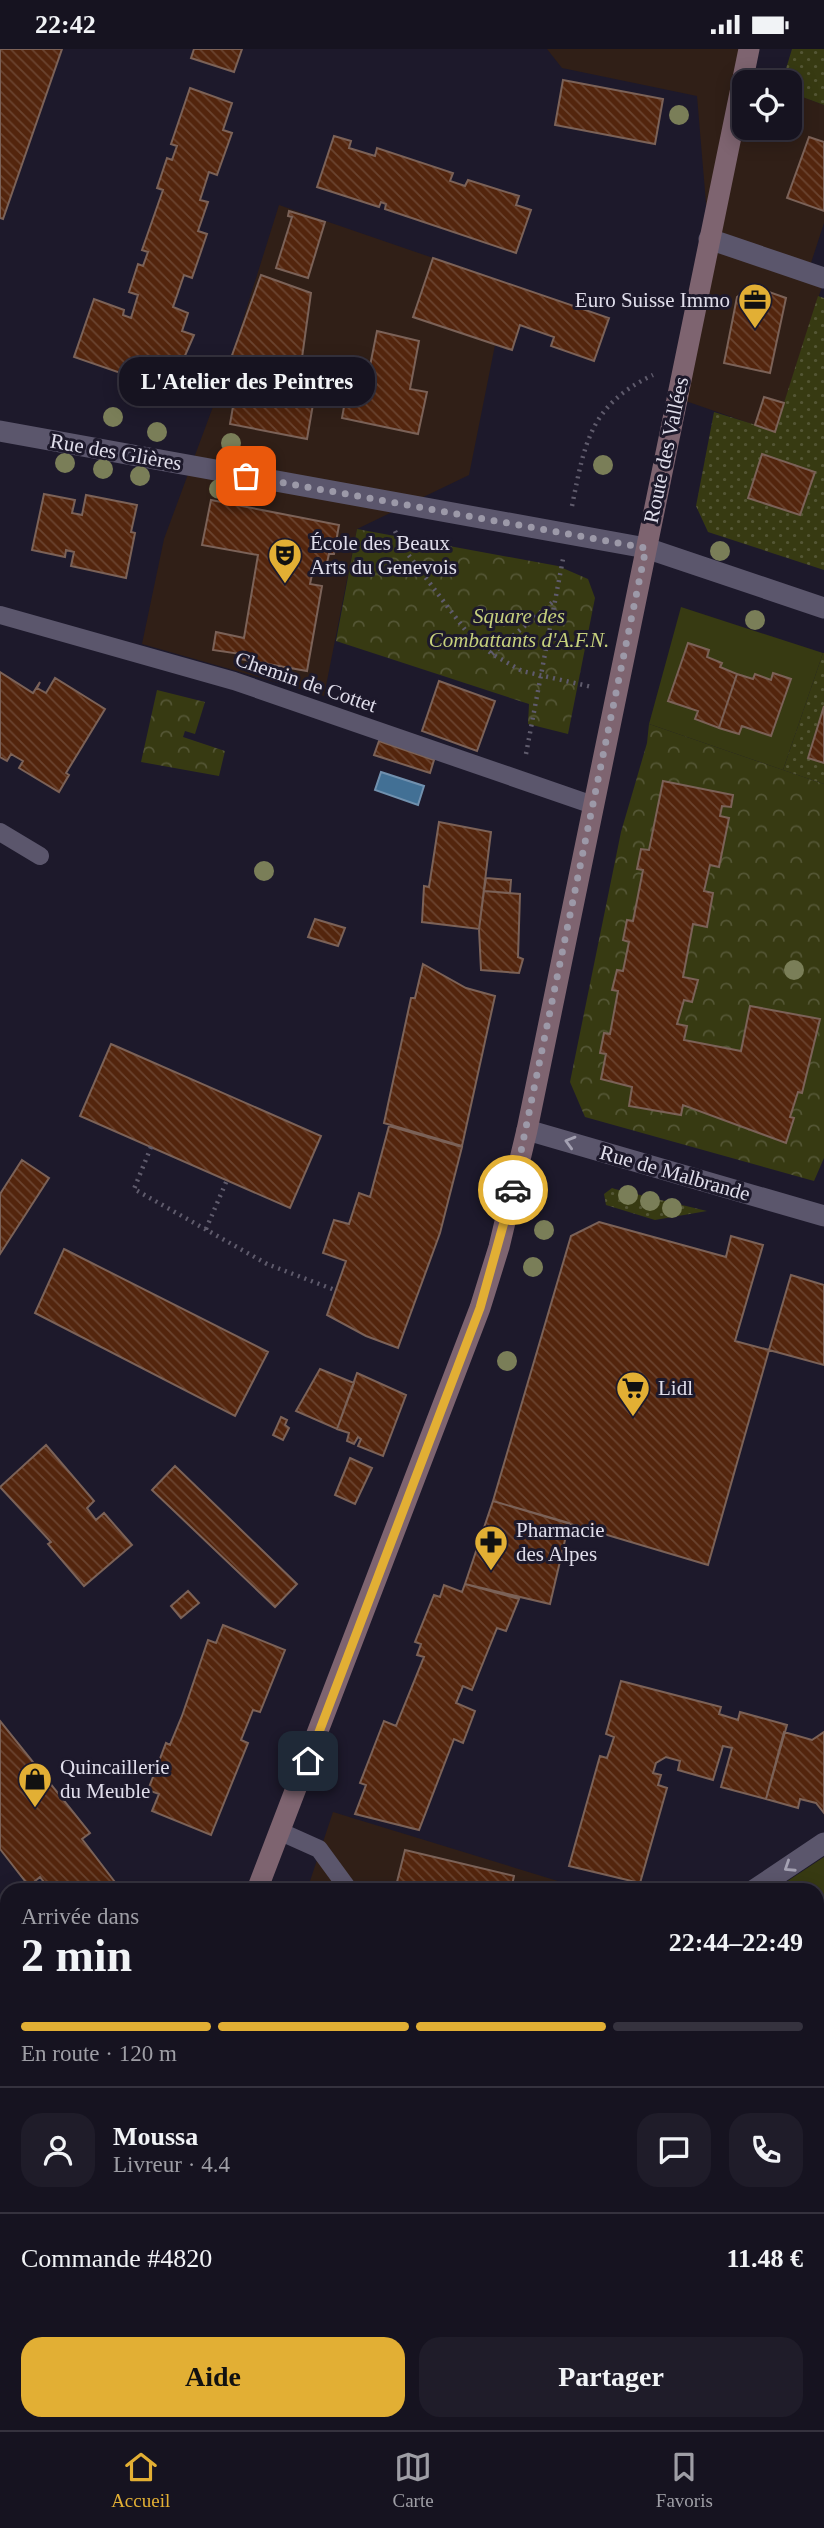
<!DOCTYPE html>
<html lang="fr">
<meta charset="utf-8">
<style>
:root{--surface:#161320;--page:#1f1c29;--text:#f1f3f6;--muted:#9e9ea5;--line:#35323e;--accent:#e2af34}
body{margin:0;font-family:"Times New Roman",serif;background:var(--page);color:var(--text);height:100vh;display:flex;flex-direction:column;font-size:26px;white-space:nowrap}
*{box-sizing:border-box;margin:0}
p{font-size:23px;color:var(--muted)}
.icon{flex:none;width:38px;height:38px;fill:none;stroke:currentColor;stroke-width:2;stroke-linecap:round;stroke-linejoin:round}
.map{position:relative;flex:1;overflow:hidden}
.details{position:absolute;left:0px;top:1834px;width:824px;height:548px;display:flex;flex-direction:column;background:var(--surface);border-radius:21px 21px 0 0;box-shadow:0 4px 18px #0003,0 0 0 2px var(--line)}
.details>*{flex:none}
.buttons{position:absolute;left:732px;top:21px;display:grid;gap:14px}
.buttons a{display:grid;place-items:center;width:70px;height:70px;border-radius:14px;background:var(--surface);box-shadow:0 4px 18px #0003,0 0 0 2px var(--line);font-size:35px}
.pin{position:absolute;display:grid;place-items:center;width:60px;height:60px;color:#fff;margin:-30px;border-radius:14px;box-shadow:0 4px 10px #0006}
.courier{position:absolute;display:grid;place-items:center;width:70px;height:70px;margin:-35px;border:5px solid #e2af34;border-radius:50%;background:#fff;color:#222;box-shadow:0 2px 9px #0007}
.bubble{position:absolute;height:49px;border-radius:21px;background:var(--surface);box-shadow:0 4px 18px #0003,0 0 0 2px var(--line);font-size:23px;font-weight:700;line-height:49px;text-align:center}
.headline em{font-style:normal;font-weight:700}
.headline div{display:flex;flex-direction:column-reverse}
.headline{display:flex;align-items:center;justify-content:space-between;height:119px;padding:0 21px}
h1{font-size:46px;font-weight:700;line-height:52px}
.bar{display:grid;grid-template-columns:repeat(4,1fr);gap:10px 7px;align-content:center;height:84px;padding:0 21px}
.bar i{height:9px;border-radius:5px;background:var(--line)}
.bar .selected{background:var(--accent)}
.bar p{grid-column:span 4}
.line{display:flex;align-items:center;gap:18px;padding:0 21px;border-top:2px solid var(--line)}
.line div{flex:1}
.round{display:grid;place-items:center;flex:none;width:74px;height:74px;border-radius:21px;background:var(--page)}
.primary-button{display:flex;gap:14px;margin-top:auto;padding:14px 21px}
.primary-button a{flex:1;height:80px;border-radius:21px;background:var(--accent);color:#111;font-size:28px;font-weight:700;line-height:80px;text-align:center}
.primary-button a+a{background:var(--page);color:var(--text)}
.status{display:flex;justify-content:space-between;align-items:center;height:49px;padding:0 35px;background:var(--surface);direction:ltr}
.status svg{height:19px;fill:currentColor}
.dock{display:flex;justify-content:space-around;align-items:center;height:98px;border-top:2px solid var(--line);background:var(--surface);font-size:19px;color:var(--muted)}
.dock a{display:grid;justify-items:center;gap:4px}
.dock .selected{color:var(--accent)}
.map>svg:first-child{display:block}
.commercial{fill:#301f17}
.grass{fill:#373a12}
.forest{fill:url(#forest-crowns)}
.garden{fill:url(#garden-dots)}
.water{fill:#427095;stroke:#7191af;stroke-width:2}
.building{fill:url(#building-back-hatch);stroke:#7b6258;stroke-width:2}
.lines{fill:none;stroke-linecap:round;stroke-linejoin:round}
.path{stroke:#5f5b6c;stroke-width:4.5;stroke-dasharray:2 5;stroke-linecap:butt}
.service{stroke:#5b566c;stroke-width:18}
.minor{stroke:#5b566c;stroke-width:21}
.tertiary{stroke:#5b566c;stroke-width:21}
.secondary{stroke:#7e6470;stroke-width:21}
.tree{fill:#7a7e58}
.oneway{stroke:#a4a1b2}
.done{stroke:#9c99a8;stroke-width:7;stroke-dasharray:0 12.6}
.route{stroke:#e2af34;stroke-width:9}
.labels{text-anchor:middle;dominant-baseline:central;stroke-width:6;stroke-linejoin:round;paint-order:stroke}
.poi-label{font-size:21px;fill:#e0deeb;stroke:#1d192b;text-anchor:start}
.street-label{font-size:21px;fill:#e0deeb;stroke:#1d192b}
.park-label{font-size:21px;font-style:italic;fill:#c6d07c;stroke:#1d192b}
</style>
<div class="status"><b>22:42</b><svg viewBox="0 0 49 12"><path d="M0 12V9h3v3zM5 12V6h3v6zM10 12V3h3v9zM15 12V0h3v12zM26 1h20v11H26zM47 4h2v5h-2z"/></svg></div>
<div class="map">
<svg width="824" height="2381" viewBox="0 0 824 2381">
<defs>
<pattern id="forest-crowns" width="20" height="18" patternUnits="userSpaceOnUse" patternTransform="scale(1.75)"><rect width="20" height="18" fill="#373a12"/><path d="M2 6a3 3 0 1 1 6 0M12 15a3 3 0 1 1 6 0" fill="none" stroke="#545635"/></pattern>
<pattern id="garden-dots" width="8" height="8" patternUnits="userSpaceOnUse" patternTransform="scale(1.75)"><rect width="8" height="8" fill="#373a12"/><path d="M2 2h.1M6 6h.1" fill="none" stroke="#545635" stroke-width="1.8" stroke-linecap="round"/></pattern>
<pattern id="building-back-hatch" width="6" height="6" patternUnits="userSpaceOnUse" patternTransform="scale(1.75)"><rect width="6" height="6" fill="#53250d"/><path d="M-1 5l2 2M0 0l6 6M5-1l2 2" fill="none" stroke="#6b4430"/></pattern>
</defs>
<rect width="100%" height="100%" fill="#1d192b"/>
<path class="commercial" d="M547,0H749L747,13L772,33H744V79H789V43L824,56V174L808,223L824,231L775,383L677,349L709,190L697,47L562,19Z
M279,156L532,243L512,301L495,296L469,426L357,480L324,647L142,595L164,490L231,309Z
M333,1763L587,1841H307Z"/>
<path class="grass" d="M681,558L823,604L783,721L649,675Z
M824,1808V1865L817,1870V1841H774Z
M0,2146L7,2156V2195L0,2202Z"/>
<path class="forest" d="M357,480L558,517L588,530L595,549L568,685L528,675L529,655L336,592Z
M157,641L205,653L195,685L185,682L183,688L225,702L219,727L141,713Z
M649,675L824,735V1109L814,1132L585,1068L570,1033L621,783L647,694Z"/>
<path class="garden" d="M792,0H824V56L789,43V33H782Z
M818,247L824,249V521L708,483L696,457L714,363L775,382Z
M823,604H824V735L783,721Z
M612,1139L615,1140L707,1162L655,1171L606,1156L604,1145Z"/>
<path class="water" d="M381,723L424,737L418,756L375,741Z"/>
<path class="building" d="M0,0H62L3,170L0,169Z
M194,0H242L234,23L191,9Z
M563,31L663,50L655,95L555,76Z
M190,39L232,54L223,81L232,84L217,126L209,123L200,151L208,153L198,182L207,185L192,229L184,226L173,258L188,264L182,282L194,286L170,341L74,308L94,250L124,261L123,266L131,269L138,246L129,243L138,215L143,217L148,203L142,201L163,141L157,139L167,109L172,111L177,97L171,95Z
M334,87L351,92L349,99L375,107L377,99L453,124L450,132L465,137L468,131L519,147L516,156L531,161L516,204L385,160L386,155L381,153L379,158L317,138Z
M809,88L824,93V162L787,149Z
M289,162L325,173L308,229L276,219L292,168L288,167Z
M433,209L609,269L594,312L551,297L554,288L520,276L512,301L413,268Z
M261,226L311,244L300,323L318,326L307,390L230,375L241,312L231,309Z
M752,237L786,249L770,324L724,314L737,248Z
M377,282L419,292L410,340L427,343L418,385L342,369L349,330L367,332Z
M764,348L784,354L775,383L755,376Z
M762,405L815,423L800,466L748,449Z
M44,445L75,451L72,464L82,466L86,446L137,456L131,483L135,484L126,529L71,517L74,503L66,501L65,508L32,501Z
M211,451L339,476L334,505H329L326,518L314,516L310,535L322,537L307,622L240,610L241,605L213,601L216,583L244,589L258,506L202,496Z
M688,594L709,601L707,608L722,614L720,618L737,625L719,679L695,670L698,662L668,652Z
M0,623L33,644L40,633L37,639L46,644L55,629L105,660L66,724L69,726L59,743L19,719L23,712L11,705L7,712L0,708Z
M773,624L791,630L771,687L742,677L739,685L719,679L737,625L753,630L755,625L771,631Z
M439,632L495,652L477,702L422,682Z
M824,657V714L808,709Z
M379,692L434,711L430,724L374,706Z
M663,732L733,746L731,758L722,757L720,767L729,769L719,818L710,816L704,842L713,844L707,878L693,875L683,928L698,931L692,953L684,951L677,975L687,977L684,991L741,1002L750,957L820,970L802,1044L798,1043L790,1068L794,1069L786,1094L683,1056L681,1066L629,1057L632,1038L601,1030L606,1005L600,1004L604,984L610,985L618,942L612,941L617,921L623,922L629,893L623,891L627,871L633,872L643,821L637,820L641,800L649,801Z
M439,773L491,783L479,880L422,873L424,837L429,838Z
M486,829L511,831L510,844L484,842Z
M484,842L520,845L518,908L523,910L519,924L481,921L479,880Z
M315,870L345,879L338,897L308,888Z
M423,915L466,939L495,947L462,1097L384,1074L411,949H415Z
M111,995L321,1087L290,1159L80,1067Z
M389,1077L462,1098L440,1184L398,1299L366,1287L327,1266L346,1212L323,1204L334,1171L349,1175L359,1144L370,1148Z
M22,1111L49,1129L0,1205V1145Z
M599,1173L726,1208L731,1187L763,1196L735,1292L769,1301L708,1516L493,1452L571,1187Z
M64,1200L268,1303L235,1367L35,1264Z
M791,1226L824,1236V1316L769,1301Z
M320,1320L354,1334L337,1380L296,1362Z
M357,1324L406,1346L383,1407L358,1397L361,1390L358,1388L354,1395L347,1392L349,1384L337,1380Z
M281,1368L287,1371L285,1376L289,1379L283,1391L273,1386Z
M46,1396L94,1452L87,1459L96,1471L104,1464L132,1496L84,1537L48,1495L51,1493L0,1438Z
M350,1409L372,1419L355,1455L335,1446Z
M175,1417L297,1535L275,1558L152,1441Z
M493,1452L569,1474L550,1555L465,1535Z
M465,1535L519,1550L506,1582L497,1579L472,1641L463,1637L456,1654L475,1662L463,1694L454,1690L419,1781L355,1765L366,1736L360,1734L384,1672L396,1677L424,1608L417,1606L421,1595L415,1593L434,1546L440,1548L444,1536L462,1543Z
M188,1542L199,1554L181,1569L171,1557Z
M223,1576L285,1601L260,1663L253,1661L241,1691L248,1694L211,1786L152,1762L159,1745L148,1741L166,1694L170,1696L182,1667L208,1591L216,1594Z
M621,1632L721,1658L719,1665L738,1671L740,1663L787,1676L766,1750L721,1738L732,1699L723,1697L713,1731L678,1721L680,1712L666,1708L656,1714L653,1724L661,1726L658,1736L667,1739L640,1834L569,1817L600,1707L607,1709L614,1688L606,1685Z
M0,1672L90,1784L82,1790L121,1841H50L40,1828L29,1837L0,1800Z
M784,1683L812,1691L824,1683V1764L816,1754L800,1750L798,1759L766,1750Z
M405,1801L514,1827L511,1841H395Z
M824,1944V2041L817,2045V1949Z
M824,2041V2062L817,2058V2045Z
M817,2114L824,2116V2246L817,2245Z
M817,2245L824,2246V2312L823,2308L817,2306Z
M159,2375V2381H88L87,2376Z
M270,2375H330L329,2381H261Z
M330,2375H495L494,2381H329Z"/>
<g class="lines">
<path class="path" d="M572,457C585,393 590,356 653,326
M395,482L404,500L469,586L492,605L522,622L592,638
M492,605L555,551
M526,705L563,510
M151,1098L134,1140L267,1215L335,1241
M206,1180L227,1131"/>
<path class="service" d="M0,566L234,632L593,756
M0,783L40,807
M281,1783L319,1800L349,1841"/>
<path class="minor" d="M709,190L824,229
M0,382L646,499L824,559
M527,1081L824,1167
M181,2375L182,2381"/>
<path class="tertiary" d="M754,1841L824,1794
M817,1889L824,1885
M0,2067L7,2074
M0,2099L7,2110
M0,2231L7,2227
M13,2381L22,2375"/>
<path class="secondary" d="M257,1841L480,1259L499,1198L527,1081L749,0
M785,2375L822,2381"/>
</g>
<g class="tree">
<circle cx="679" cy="66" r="10"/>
<circle cx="113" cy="368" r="10"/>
<circle cx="157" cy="383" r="10"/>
<circle cx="231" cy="394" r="10"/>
<circle cx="65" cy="414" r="10"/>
<circle cx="603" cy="416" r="10"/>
<circle cx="103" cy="420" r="10"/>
<circle cx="140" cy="427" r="10"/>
<circle cx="219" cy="440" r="10"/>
<circle cx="720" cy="502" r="10"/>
<circle cx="755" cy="571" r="10"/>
<circle cx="264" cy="822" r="10"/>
<circle cx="794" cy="921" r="10"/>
<circle cx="628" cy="1146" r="10"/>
<circle cx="650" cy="1152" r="10"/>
<circle cx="672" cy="1159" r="10"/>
<circle cx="544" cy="1181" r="10"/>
<circle cx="533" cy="1218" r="10"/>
<circle cx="507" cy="1312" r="10"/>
</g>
<defs><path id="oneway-chevron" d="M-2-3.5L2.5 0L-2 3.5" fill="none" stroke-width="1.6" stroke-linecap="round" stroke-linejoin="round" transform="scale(1.75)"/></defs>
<g class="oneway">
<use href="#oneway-chevron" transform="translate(570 1093) rotate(-164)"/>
<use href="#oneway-chevron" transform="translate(789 1818) rotate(147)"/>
</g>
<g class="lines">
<path class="done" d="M246,427L646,499L513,1141"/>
<path class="route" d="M308,1712L480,1259L513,1141"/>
</g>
<defs>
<g id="office-pin" transform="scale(1.75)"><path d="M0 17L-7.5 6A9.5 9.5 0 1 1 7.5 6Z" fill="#e2af34" stroke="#1d192b"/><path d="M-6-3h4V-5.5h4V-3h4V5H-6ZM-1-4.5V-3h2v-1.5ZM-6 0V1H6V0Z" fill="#111"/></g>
<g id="theatre-pin" transform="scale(1.75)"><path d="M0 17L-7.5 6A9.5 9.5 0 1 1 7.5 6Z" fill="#e2af34" stroke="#1d192b"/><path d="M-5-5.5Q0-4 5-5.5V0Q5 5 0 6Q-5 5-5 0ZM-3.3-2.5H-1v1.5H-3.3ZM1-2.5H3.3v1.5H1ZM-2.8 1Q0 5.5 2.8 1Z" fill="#111"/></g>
<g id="supermarket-pin" transform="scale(1.75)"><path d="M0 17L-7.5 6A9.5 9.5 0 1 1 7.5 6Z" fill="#e2af34" stroke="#1d192b"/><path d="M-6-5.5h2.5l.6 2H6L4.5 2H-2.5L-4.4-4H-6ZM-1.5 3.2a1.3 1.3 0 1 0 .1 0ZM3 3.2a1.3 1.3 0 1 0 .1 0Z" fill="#111"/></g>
<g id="pharmacy-pin" transform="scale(1.75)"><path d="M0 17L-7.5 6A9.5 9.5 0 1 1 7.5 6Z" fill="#e2af34" stroke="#1d192b"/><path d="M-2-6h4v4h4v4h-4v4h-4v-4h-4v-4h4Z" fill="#111"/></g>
<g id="shop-pin" transform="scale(1.75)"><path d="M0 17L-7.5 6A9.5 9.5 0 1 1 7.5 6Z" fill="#e2af34" stroke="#1d192b"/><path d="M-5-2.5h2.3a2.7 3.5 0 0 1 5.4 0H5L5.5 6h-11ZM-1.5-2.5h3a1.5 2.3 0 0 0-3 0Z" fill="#111"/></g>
</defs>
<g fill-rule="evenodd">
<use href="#office-pin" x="755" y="251"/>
<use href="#theatre-pin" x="285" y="506"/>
<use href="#supermarket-pin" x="633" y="1339"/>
<use href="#pharmacy-pin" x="491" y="1493"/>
<use href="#shop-pin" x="35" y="1730"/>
</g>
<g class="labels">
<g class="poi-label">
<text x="730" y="251" text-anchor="end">Euro Suisse Immo</text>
<text x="310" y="494">École des Beaux<tspan x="310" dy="24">Arts du Genevois</tspan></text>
<text x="658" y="1339">Lidl</text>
<text x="516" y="1481">Pharmacie<tspan x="516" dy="24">des Alpes</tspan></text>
<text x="60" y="1718">Quincaillerie<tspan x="60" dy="24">du Meuble</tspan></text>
</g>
<g class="street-label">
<text transform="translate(666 401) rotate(-78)">Route des Vallées</text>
<text transform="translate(116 403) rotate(10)">Rue des Glières</text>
<text transform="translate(306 633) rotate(19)">Chemin de Cottet</text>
<text transform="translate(675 1124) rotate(16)">Rue de Malbrande</text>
</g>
<g class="park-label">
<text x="519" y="567">Square des<tspan x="519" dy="24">Combattants d'A.F.N.</tspan></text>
</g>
</g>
</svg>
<div class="buttons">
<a><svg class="icon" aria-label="locate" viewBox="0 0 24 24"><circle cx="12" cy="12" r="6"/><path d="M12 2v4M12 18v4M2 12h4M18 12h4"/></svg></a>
</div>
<div class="pin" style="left:246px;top:427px;background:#ea580c"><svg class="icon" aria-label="bag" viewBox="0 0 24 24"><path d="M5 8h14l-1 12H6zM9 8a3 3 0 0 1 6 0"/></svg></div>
<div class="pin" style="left:308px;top:1712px;background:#1f2937"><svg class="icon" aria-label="home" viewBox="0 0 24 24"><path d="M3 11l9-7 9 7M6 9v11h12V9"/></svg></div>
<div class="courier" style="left:513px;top:1141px"><svg class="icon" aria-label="car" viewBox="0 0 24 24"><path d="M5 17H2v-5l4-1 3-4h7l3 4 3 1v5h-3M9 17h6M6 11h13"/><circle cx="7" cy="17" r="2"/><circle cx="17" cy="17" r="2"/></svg></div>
<div class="bubble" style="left:119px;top:308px;width:256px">L'Atelier des Peintres</div>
<section class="details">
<div class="headline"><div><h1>2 min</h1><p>Arrivée dans</p></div><em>22:44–22:49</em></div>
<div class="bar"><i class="selected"></i><i class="selected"></i><i class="selected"></i><i></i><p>En route · 120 m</p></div>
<div class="line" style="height:126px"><a class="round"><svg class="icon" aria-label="person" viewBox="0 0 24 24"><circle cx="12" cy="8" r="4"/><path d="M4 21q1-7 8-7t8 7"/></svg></a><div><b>Moussa</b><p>Livreur · 4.4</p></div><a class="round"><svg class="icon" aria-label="chat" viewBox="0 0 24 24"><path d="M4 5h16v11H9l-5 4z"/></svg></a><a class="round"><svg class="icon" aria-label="phone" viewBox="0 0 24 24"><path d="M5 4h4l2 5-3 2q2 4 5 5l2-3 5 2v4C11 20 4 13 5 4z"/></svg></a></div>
<div class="line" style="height:91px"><div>Commande #4820</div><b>11.48 €</b></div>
<div class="primary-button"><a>Aide</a><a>Partager</a></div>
</section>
</div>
<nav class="dock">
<a class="selected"><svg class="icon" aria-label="home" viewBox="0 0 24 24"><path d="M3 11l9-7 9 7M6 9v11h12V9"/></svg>Accueil</a>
<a><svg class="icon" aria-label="map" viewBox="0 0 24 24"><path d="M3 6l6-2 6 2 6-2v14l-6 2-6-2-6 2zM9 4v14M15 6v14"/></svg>Carte</a>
<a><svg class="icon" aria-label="saved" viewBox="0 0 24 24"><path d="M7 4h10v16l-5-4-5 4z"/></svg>Favoris</a>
</nav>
